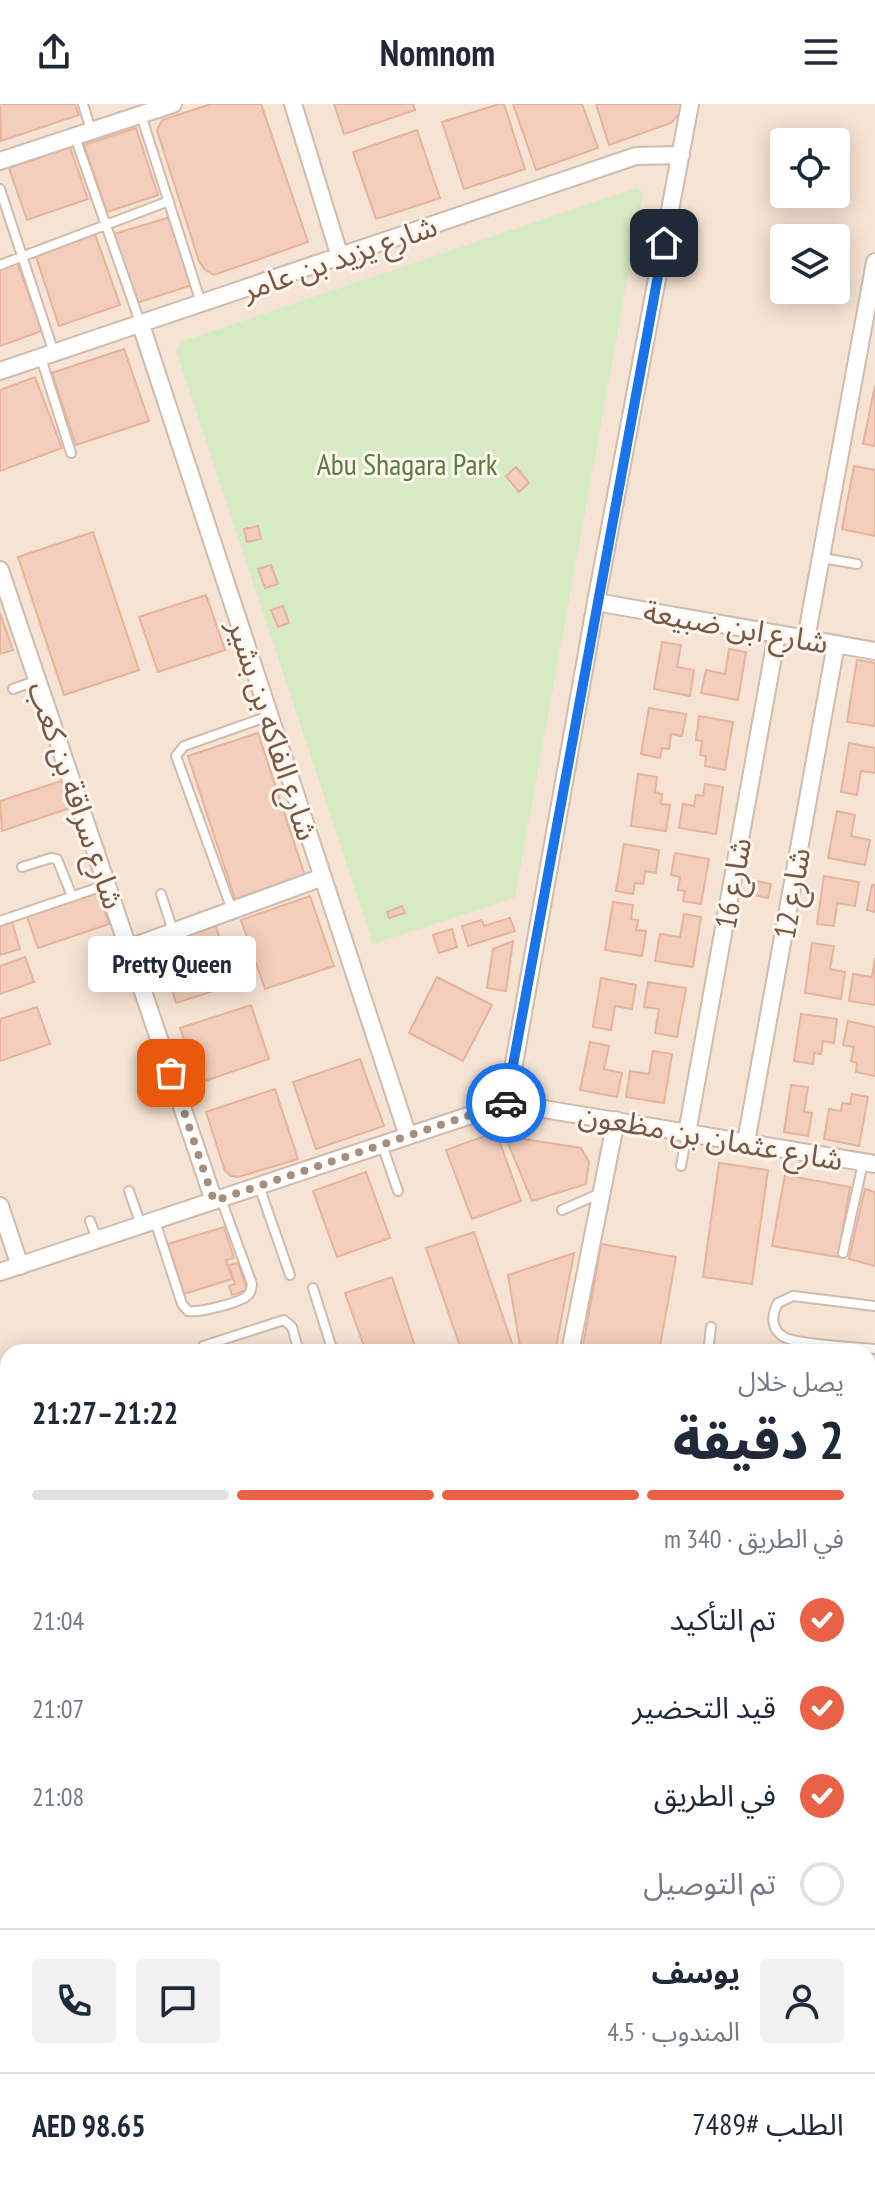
<!DOCTYPE html>
<html lang="ar">
<meta charset="utf-8">
<style>
:root{--surface:#fff;--page:#f2f2f3;--text:#1f2937;--muted:#747a83;--line:#e0e1e3;--accent:#e96248}
body{margin:0;font-family:"PT Sans Narrow","Noto Sans Arabic",sans-serif;background:var(--page);color:var(--text);direction:rtl;height:100vh;display:flex;flex-direction:column;font-size:30px;white-space:nowrap}
*{box-sizing:border-box;margin:0}
p{font-size:26px;color:var(--muted)}
.icon{flex:none;width:44px;height:44px;fill:none;stroke:currentColor;stroke-width:2;stroke-linecap:round;stroke-linejoin:round}
.map{position:relative;flex:1;overflow:hidden;direction:ltr}
.sheet{position:absolute;left:0px;top:1240px;width:876px;height:850px;display:flex;flex-direction:column;background:var(--surface);border-radius:24px 24px 0 0;box-shadow:0 4px 20px #0003;direction:rtl}
.sheet>*{flex:none}
.tools{position:absolute;left:770px;top:24px;display:grid;gap:16px}
.tools a{display:grid;place-items:center;width:80px;height:80px;border-radius:8px;background:var(--surface);box-shadow:0 4px 20px #0003;font-size:40px}
.pin{position:absolute;display:grid;place-items:center;width:68px;height:68px;color:#fff;margin:-34px;border-radius:16px;box-shadow:0 4px 12px #0006}
.courier{position:absolute;display:grid;place-items:center;width:80px;height:80px;margin:-40px;border:6px solid #1a73e8;border-radius:50%;background:#fff;color:#222;box-shadow:0 2px 10px #0007}
.bubble{position:absolute;height:56px;border-radius:8px;background:var(--surface);box-shadow:0 4px 20px #0003;font-size:26px;font-weight:800;line-height:56px;text-align:center;direction:rtl}
.summary em{font-style:normal;font-weight:800}
.summary div{display:flex;flex-direction:column-reverse}
.summary{display:flex;align-items:center;justify-content:space-between;height:136px;padding:0 32px}
h1{font-size:52px;font-weight:800;line-height:60px}
.bar{display:grid;grid-template-columns:repeat(4,1fr);gap:12px 8px;align-content:center;height:96px;padding:0 32px}
.bar i{height:10px;border-radius:6px;background:var(--line)}
.bar .selected{background:var(--accent)}
.bar p{grid-column:span 4}
.line{display:flex;align-items:center;gap:20px;padding:0 32px;border-top:2px solid var(--line)}
.line div{flex:1}
.round{display:grid;place-items:center;flex:none;width:84px;height:84px;border-radius:8px;background:var(--page)}
ol{padding:0 32px;list-style:none}
li{display:flex;align-items:center;gap:24px;height:88px}
li p{margin-inline-start:auto}
li .icon{padding:8px;border-radius:50%;background:var(--accent);color:#fff;stroke-width:4}
li:last-child{color:var(--muted)}
li i{width:44px;height:44px;border:4px solid var(--line);border-radius:50%}
header{display:flex;justify-content:space-between;align-items:center;height:104px;padding:0 32px;background:var(--surface);font-size:36px;font-weight:800}
.map>svg:first-child{display:block}
.residential{fill:#f5e3d3;fill-rule:evenodd}
.green{fill:#d6ebc3}
.building{fill:#f3cebc;stroke:#e6b39c;stroke-width:2}
.lines{fill:none;stroke-linecap:round;stroke-linejoin:round}
.service-casing{stroke:#d1bbad;stroke-width:12}
.minor-casing{stroke:#d1bbad;stroke-width:20}
.primary-casing{stroke:#dbd3d0;stroke-width:30}
.service{stroke:#fff;stroke-width:8}
.minor{stroke:#fff;stroke-width:16}
.primary{stroke:#fcd29d;stroke-width:26}
.done{stroke:#a58d80;stroke-width:8;stroke-dasharray:0 14.4}
.route{stroke:#1a73e8;stroke-width:10}
.labels{text-anchor:middle;dominant-baseline:central;stroke-width:6;stroke-linejoin:round;paint-order:stroke}
.street-label{font-size:30px;fill:#765749;stroke:#fff6ec}
.park-label{font-size:30px;fill:#567c41;stroke:#fff6ec}
</style>
<header><svg class="icon" aria-label="menu" viewBox="0 0 24 24"><path d="M4 6h16M4 12h16M4 18h16"/></svg>Nomnom<svg class="icon" aria-label="share" viewBox="0 0 24 24"><path d="M12 15V3M7 8l5-5 5 5M5 13v7h14v-7"/></svg></header>
<div class="map">
<svg width="875" height="2089" viewBox="0 0 875 2089">
<rect width="100%" height="100%" fill="#fdf2e5"/>
<path class="residential" d="M0,0H875V1565H868V1248H8V1683L0,1685ZM784,38H836V90H784ZM784,134H836V186H784Z"/>
<path class="green" d="M637,84L643,89L515,793L373,840L176,246L183,237Z"/>
<path class="building" d="M0,0H75L79,11L1,37Z
M211,0H261L308,138L214,171L205,166L199,157L157,26L162,16Z
M334,0H413L415,6L344,30Z
M499,0H504L525,65L464,85L442,18Z
M513,0H582L598,44L536,66Z
M596,0H683L680,9L671,19L609,41Z
M136,24L158,91L107,108L84,41Z
M417,26L440,94L376,115L353,48Z
M70,43L88,95L27,116L9,64Z
M170,113L192,181L137,199L114,130Z
M95,130L120,201L59,222L35,150Z
M17,158L42,227L0,242V165Z
M124,245L149,317L76,341L52,269Z
M35,273L62,344L0,367V286Z
M875,282V342L863,340Z
M854,362L875,366V432L842,425Z
M516,363L529,379L519,388L506,372Z
M258,422L261,435L247,438L244,425Z
M93,428L139,566L64,591L18,453Z
M271,461L278,480L265,484L258,465Z
M206,491L225,546L158,568L139,513Z
M283,502L289,519L278,523L271,506Z
M0,509L13,546L0,550Z
M662,538L681,541L677,563L694,566L690,592L654,585Z
M729,545L746,548L738,596L701,589L706,566L725,570Z
M857,556L875,559V622L847,618Z
M649,604L686,610L682,632L671,630L669,645L662,644L660,654L641,650Z
M699,612L733,618L725,666L705,662L706,652L700,651L702,637L696,636Z
M258,629L305,772L235,795L188,652Z
M849,639L875,644V669L861,667L857,691L841,688Z
M638,670L657,673L655,688L662,690L661,700L670,701L666,727L631,722Z
M64,676L73,703L2,727L0,697Z
M705,680L723,683L716,730L679,724L683,700L694,702L696,691L703,692Z
M837,707L855,711L851,732L870,736L865,761L828,754Z
M624,740L659,746L656,769L645,767L643,780L635,779L633,790L616,787Z
M675,749L709,755L701,800L683,797L685,787L678,786L680,773L671,771Z
M824,772L859,778L855,802L837,799L834,822L817,820Z
M756,777L771,780L768,794L754,791Z
M872,781H875V808L867,806Z
M97,785L109,820L38,844L26,810Z
M310,792L334,862L265,885L241,816Z
M613,798L633,801L631,815L638,816L636,826L646,827L642,852L605,846Z
M402,802L405,809L389,814L387,808Z
M684,810L701,813L693,863L655,857L660,830L680,833Z
M510,814L515,827L468,842L462,822L482,816L484,822Z
M12,818L20,845L0,851V822Z
M215,820L235,880L176,899L157,838Z
M452,825L457,843L439,849L433,831Z
M513,837L506,887L487,884L493,845Z
M812,839L834,842L830,865L845,868L841,895L805,889Z
M25,853L34,878L0,890V862Z
M875,854V901L849,897L853,870L872,873Z
M437,873L492,901L463,957L409,929Z
M601,874L636,881L632,905L615,902L611,926L593,923Z
M648,878L686,884L677,933L655,929L659,905L644,903Z
M251,901L269,955L199,979L180,924Z
M37,903L50,940L0,957V915Z
M801,910L837,915L834,939L823,937L821,950L814,949L813,960L794,957Z
M848,917L875,923V972L856,968L857,959L851,957L854,943L843,941Z
M590,938L609,942L604,965L622,969L617,993L580,986Z
M653,947L672,950L664,999L626,993L630,967L649,970Z
M360,955L384,1022L316,1045L293,978Z
M791,981L808,983L804,1008L812,1009L808,1032L784,1028Z
M275,985L298,1055L238,1073L231,1072L225,1067L206,1008Z
M852,990L868,993L859,1042L824,1035L829,1005L841,1007L842,999L850,1000Z
M496,1028L521,1097L472,1115L446,1046Z
M505,1032L581,1044L589,1058L586,1080L532,1097Z
M719,1059L768,1066L752,1180L703,1173Z
M366,1068L390,1134L337,1153L313,1087Z
M785,1071L850,1083L838,1153L772,1142Z
M865,1085L875,1088V1162L849,1155Z
M224,1123L234,1154L226,1156L232,1175L184,1190L168,1140Z
M474,1128L515,1248H462L426,1144Z
M601,1140L676,1153L659,1248H582Z
M574,1149L555,1248H521L508,1171Z
M238,1159L247,1186L232,1191L229,1182L235,1180L229,1161Z
M392,1173L417,1248H366L345,1189Z
M8,1438V1514H6L0,1493V1440Z
M4,1537L8,1551V1611L0,1614V1538Z
M8,1754V1834L0,1837V1757Z
M8,1844V1894L0,1869V1846Z
M868,1914L875,1915V1972L868,1971Z
M868,1979L875,1980V2035L868,2034Z
M868,2047L875,2048V2089H830L831,2082H868Z
M49,2082H108L110,2089H51Z
M181,2082H228L231,2089H159Z
M263,2082H338L340,2089H264Z
M467,2082H576L533,2089H468Z
M606,2082H641L642,2089H607Z"/>
<g class="lines">
<g class="service-casing">
<path id="service" d="M83,0L91,26
M141,11L201,199
M75,33L141,221
M0,85L54,249
M0,161L169,97
M41,254L71,349
M822,454L857,460
M13,585L38,576
M22,763L51,754L57,755L72,792
M161,790L173,827
M232,806L176,652L184,642L269,612
M0,817L106,781
M382,1041L398,1087
M681,1062L687,1029
M259,1082L290,1171
M129,1087L141,1121
M562,1106L601,1089
M90,1117L97,1135
M155,1117L182,1200L188,1207C198,1209 239,1199 247,1192C252,1188 251,1185 252,1180L221,1095
M843,1149L863,1059
M313,1184L333,1248
M875,1202L793,1192L778,1199C771,1212 771,1225 784,1233C798,1241 856,1243 875,1245
M203,1242L284,1216L292,1223L299,1248
M105,1248H110
M708,1248L711,1223
M0,1497L6,1517
M875,1685L870,1769L875,1775
M868,1867L875,1868
M868,1901L875,1902
M825,2089V2082"/>
</g>
<g class="minor-casing">
<path id="minor" d="M293,0L340,153
M0,57L173,0
M141,221L408,1032
M0,267L636,52L681,51
M0,466L214,1097
M596,498L875,547
M806,535L875,158
M129,844L323,773
M507,999L596,498L690,0
M687,1029L777,530
M746,1038L836,540
M0,1102L20,1162
M0,1168L507,999L875,1060
M570,1248L616,1016
M868,1301H875
M0,1408L8,1406
M868,1523L875,1524
M868,1614H875
M0,1642L8,1639
M0,1731L8,1729
M868,1814L875,1815
M0,1946L8,1943
M0,2021L8,2046
M19,2082L21,2089
M232,2082L234,2089
M146,2089L170,2082
M711,2089L712,2082"/>
</g>
<g class="primary-casing">
<path id="primary" d="M868,1549L875,1550
M868,1580L875,1581
M0,1669L8,1667
M0,1701L8,1698"/>
</g>
<use href="#service" class="service"/>
<use href="#minor" class="minor"/>
<use href="#primary" class="primary"/>
</g>
<g class="lines">
<path class="done" d="M171,969L214,1097L506,999"/>
<path class="route" d="M506,999L664,139"/>
</g>
<g class="labels">
<g class="street-label">
<text transform="translate(339 153) rotate(-19)">شارع يزيد بن عامر</text>
<text transform="translate(736 522) rotate(10)">شارع ابن ضبيعة</text>
<text transform="translate(274 626) rotate(72)">شارع الفاكه بن بشير</text>
<text transform="translate(77 691) rotate(71)">شارع سراقة بن كعب</text>
<text transform="translate(732 779) rotate(-80)">شارع 16</text>
<text transform="translate(791 789) rotate(-80)">شارع 12</text>
<text transform="translate(711 1032) rotate(10)">شارع عثمان بن مظعون</text>
</g>
<g class="park-label">
<text x="407" y="359">Abu Shagara Park</text>
</g>
</g>
</svg>
<div class="tools">
<a><svg class="icon" aria-label="locate" viewBox="0 0 24 24"><circle cx="12" cy="12" r="6"/><path d="M12 2v4M12 18v4M2 12h4M18 12h4"/></svg></a>
<a><svg class="icon" aria-label="layers" viewBox="0 0 24 24"><path d="M12 4l9 5-9 5-9-5zM3 14l9 5 9-5"/></svg></a>
</div>
<div class="pin" style="left:171px;top:969px;background:#ea580c"><svg class="icon" aria-label="bag" viewBox="0 0 24 24"><path d="M5 8h14l-1 12H6zM9 8a3 3 0 0 1 6 0"/></svg></div>
<div class="pin" style="left:664px;top:139px;background:#1f2937"><svg class="icon" aria-label="home" viewBox="0 0 24 24"><path d="M3 11l9-7 9 7M6 9v11h12V9"/></svg></div>
<div class="courier" style="left:506px;top:999px"><svg class="icon" aria-label="car" viewBox="0 0 24 24"><path d="M5 17H2v-5l4-1 3-4h7l3 4 3 1v5h-3M9 17h6M6 11h13"/><circle cx="7" cy="17" r="2"/><circle cx="17" cy="17" r="2"/></svg></div>
<div class="bubble" style="left:88px;top:832px;width:168px">Pretty Queen</div>
<section class="sheet">
<div class="summary"><div><h1>2 دقيقة</h1><p>يصل خلال</p></div><em>21:22–21:27</em></div>
<div class="bar"><i class="selected"></i><i class="selected"></i><i class="selected"></i><i></i><p>في الطريق · 340 m</p></div>
<ol>
<li><svg class="icon" aria-label="check" viewBox="0 0 24 24"><path d="M5 12l5 5 9-10"/></svg>تم التأكيد<p>21:04</p></li>
<li><svg class="icon" aria-label="check" viewBox="0 0 24 24"><path d="M5 12l5 5 9-10"/></svg>قيد التحضير<p>21:07</p></li>
<li><svg class="icon" aria-label="check" viewBox="0 0 24 24"><path d="M5 12l5 5 9-10"/></svg>في الطريق<p>21:08</p></li>
<li><i></i>تم التوصيل</li>
</ol>
<div class="line" style="height:144px"><a class="round"><svg class="icon" aria-label="person" viewBox="0 0 24 24"><circle cx="12" cy="8" r="4"/><path d="M4 21q1-7 8-7t8 7"/></svg></a><div><b>يوسف</b><p>المندوب · 4.5</p></div><a class="round"><svg class="icon" aria-label="chat" viewBox="0 0 24 24"><path d="M4 5h16v11H9l-5 4z"/></svg></a><a class="round"><svg class="icon" aria-label="phone" viewBox="0 0 24 24"><path d="M5 4h4l2 5-3 2q2 4 5 5l2-3 5 2v4C11 20 4 13 5 4z"/></svg></a></div>
<div class="line" style="height:104px"><div>الطلب #7489</div><b>AED 98.65</b></div>
</section>
</div>
